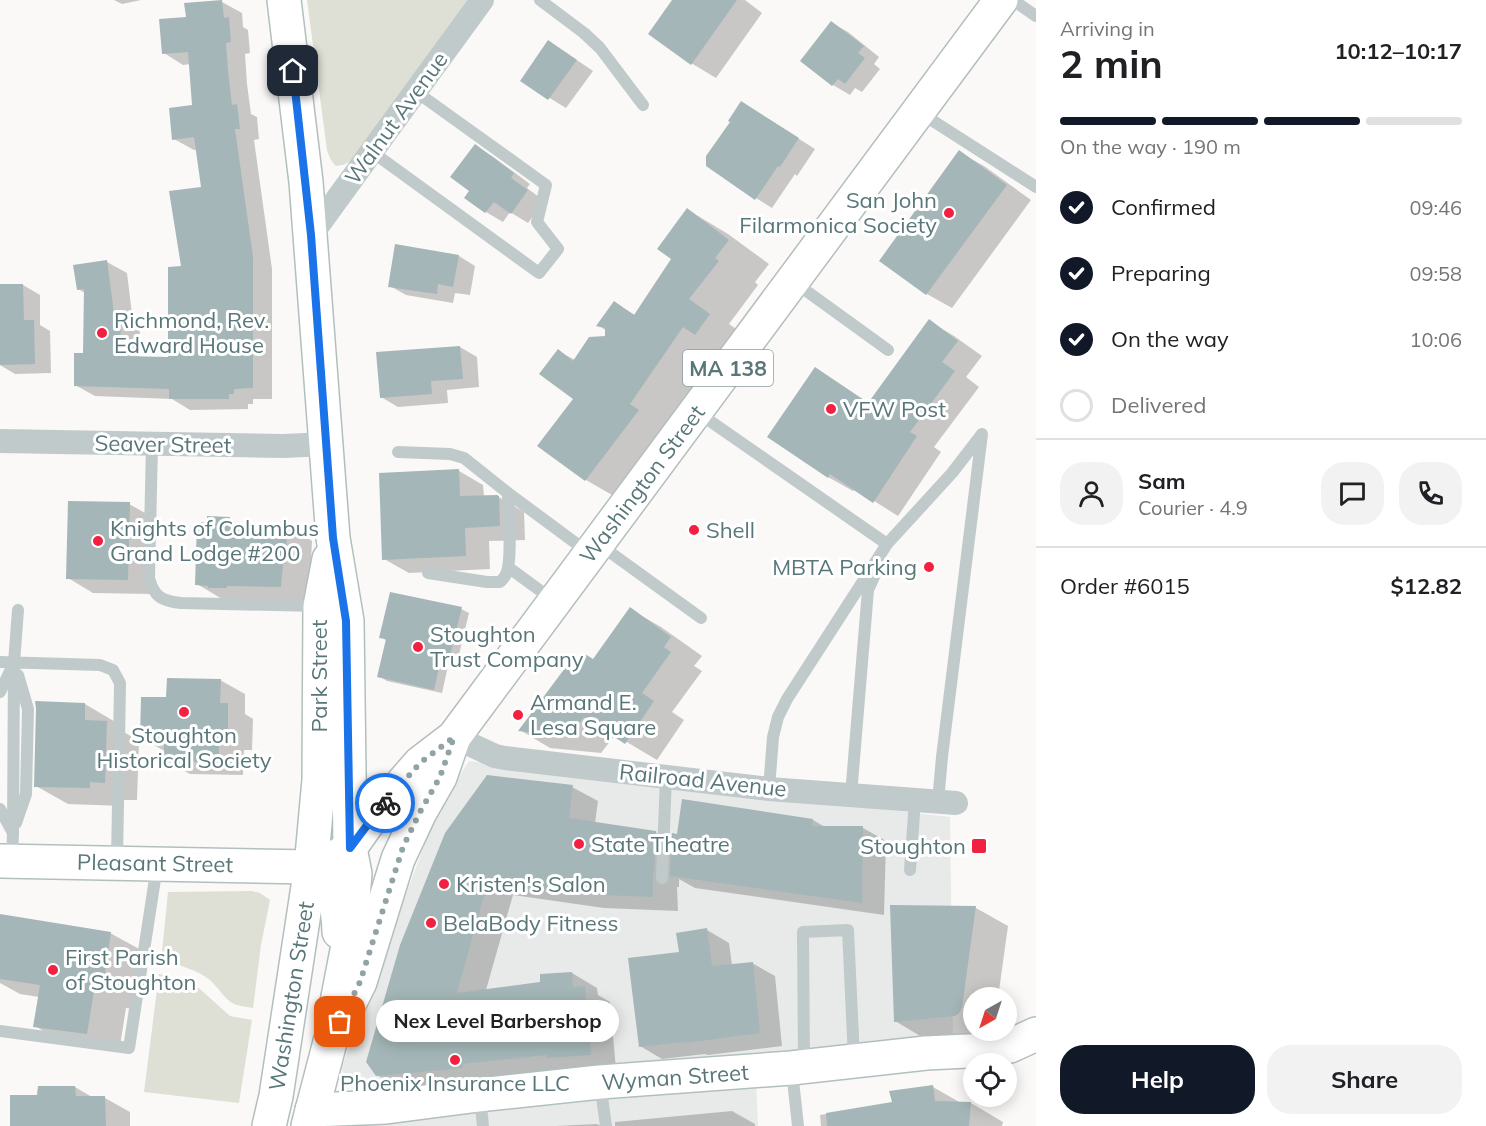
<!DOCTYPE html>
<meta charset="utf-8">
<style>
:root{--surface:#fff;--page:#f2f2f2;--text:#202124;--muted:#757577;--line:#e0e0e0;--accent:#111827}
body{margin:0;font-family:Mulish,sans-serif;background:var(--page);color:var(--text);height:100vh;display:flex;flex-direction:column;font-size:22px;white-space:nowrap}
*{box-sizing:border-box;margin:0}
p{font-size:20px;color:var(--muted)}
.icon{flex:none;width:33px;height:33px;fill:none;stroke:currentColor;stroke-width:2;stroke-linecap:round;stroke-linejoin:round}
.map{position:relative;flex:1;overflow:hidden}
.panel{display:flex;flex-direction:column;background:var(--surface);width:450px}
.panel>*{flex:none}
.needle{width:39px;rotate:219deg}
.tools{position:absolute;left:963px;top:987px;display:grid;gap:12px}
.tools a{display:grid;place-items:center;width:54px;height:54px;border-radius:50%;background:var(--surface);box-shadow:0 3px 15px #0003;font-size:30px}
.pin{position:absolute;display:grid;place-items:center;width:51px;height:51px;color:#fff;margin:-26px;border-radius:12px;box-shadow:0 3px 9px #0006}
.courier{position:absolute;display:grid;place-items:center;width:60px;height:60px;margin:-30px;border:4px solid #1a73e8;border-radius:50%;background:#fff;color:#222;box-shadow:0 2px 8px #0007}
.bubble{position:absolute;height:42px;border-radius:21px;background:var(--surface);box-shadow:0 3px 15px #0003;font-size:20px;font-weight:700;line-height:42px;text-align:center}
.head em{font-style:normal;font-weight:700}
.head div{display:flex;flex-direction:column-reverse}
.head{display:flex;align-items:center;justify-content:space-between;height:102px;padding:0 24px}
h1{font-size:39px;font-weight:700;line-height:45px}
.bar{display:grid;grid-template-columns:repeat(4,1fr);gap:9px 6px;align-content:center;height:72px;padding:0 24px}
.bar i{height:8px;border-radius:4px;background:var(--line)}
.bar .current{background:var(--accent)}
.bar p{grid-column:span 4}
.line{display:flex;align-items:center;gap:15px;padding:0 24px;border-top:2px solid var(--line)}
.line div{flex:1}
.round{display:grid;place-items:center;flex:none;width:63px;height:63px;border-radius:24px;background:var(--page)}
ol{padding:0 24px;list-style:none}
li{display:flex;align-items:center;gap:18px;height:66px}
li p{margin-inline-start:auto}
li .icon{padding:6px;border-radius:50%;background:var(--accent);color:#fff;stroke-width:4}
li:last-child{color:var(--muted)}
li i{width:33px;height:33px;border:3px solid var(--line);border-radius:50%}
.button{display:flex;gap:12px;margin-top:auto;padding:12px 24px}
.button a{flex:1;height:69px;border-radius:24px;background:var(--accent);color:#fff;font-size:24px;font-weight:700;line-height:69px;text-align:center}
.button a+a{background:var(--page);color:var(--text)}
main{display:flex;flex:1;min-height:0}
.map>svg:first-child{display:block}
.built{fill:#e8eae9}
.green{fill:#dee0d6}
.shadow{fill:#0003}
.building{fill:#a4b6b7}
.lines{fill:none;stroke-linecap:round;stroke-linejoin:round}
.secondary-casing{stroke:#b2bfbf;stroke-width:36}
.primary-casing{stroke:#b4bebf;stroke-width:36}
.lane{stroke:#c0caca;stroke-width:12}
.street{stroke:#c0caca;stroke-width:24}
.secondary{stroke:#fff;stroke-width:33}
.primary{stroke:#fff;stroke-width:33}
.done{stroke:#91a4a5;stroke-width:6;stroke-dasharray:0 10.8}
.route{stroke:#1a73e8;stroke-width:8}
.poi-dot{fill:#f22041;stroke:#fff;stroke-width:2}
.labels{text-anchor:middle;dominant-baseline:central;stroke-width:6;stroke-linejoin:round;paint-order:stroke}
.shield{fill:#fff;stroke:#8ba0a1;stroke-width:1.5}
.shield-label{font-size:21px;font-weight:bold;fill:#597779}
.street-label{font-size:22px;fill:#597779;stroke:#fff}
.poi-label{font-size:22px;fill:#597779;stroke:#fff;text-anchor:start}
</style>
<main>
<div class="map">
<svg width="1036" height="1126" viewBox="0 0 1036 1126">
<rect width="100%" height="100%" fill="#faf9f7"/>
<path class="built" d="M469,761L950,817L953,1039L357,1092L341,1069L437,811Z
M756,1078L758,1126H328V1124Z"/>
<path class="green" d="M307,0H467L351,161L343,165L336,166C331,161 329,157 327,150Z
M252,891L260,893L270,900L261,945L253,1008C247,1007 239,1006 234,1004C225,1000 218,987 210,980C196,969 179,965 161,961L168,892Z
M159,974L183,979L192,982L230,1016L252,1020L239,1103L144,1092Z"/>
<path class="shadow" d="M114,0H141L122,4Z
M674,0H745L762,13L716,78L691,63Z
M222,2L242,13L243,27L248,30L250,53L245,54L247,84L251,114L257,117L259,139L254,140L272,269V399H253V404H248V409L190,410L172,399L95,396L75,385L84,355L85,293L78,289L107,262L127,273L133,322L140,326L139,358H170L182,268L203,188L198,150H194L174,139L194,106L191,64L183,65L164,53L187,18Z
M832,23L848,32L879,57L874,64L880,69L862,92L855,88L850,95L833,85L802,60Z
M565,52L593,71L566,108L522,81Z
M742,103L815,149L797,176L795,174L772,208L756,198L732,121Z
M475,146L492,156L530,184L527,188L544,201L528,223L510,212L503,222L486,212L466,197L471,190Z
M959,152L984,166L1031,200L952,308L927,294L881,260Z
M688,210L728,234L769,264L755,282L758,285L729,324L749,338L626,503L586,480L575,399L558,351L575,360L607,337V331L599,326L614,303L635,315L673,259Z
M459,256L475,266L470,295L455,293L453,303L406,295L390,286Z
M23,285L40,295V325L50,331L51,373L15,374L0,365V299Z
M929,321L954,336L982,356L966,377L979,387L934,447L941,452L898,516L855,489L853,491L828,477L815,369L840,384L869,403Z
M460,347L477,357L479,387L447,390L448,403L398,407L381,397Z
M459,471L483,485L484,497L497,496L524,512L525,540L489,541L490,569L409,573L384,559Z
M129,504L154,518L152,594L93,593L68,578Z
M230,519L241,525L287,526L312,541L310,577H308L306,601L222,599L197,584Z
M461,609L469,613L458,659L450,657L442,693L387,681L379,676L387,641L381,637Z
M630,609L661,627L702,656L694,666L702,671L672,712L684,720L657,760L615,735L601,753L550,748L520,730L578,666L594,660Z
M220,680L245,694V714L253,719L252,750H244L243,775L190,774L165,760L166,752L142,738L168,699Z
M85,704L117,723V728L139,741L137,800H122V806L68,804L36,786Z
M572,787L598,801L595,823L655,832L673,843L813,820L825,827L863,828L886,841L884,915L695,888L679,879V887H677L678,911L604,908L513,895L486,990L542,984L572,973L597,988L598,995L610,1002L616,1069L403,1089L377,1075L401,945Z
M891,907L976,908L1008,926L998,998H974V1030H991L987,1034L927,1040L895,1021Z
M0,915L110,933L143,951L134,1009L126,1008L119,1052L67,1045L35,1026L39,997L20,994L0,983Z
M707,930L729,943L732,965L752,963L775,976L782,1046L708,1055L705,1054L662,1059L640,1046L681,954Z
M75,1087L92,1097L105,1098L130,1112V1126H11L39,1096Z
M933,1087L961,1103H971L1003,1122L1002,1126H821L820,1115L894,1103Z
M732,1111L755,1124V1126H615V1122Z
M597,1124L601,1126H555Z"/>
<path class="building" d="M222,0L224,18L229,17L231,42L226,43L228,71L232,105L237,104L240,129H235L253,257V388L234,389V394H229V399H169V389L74,386V353H83L84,289L77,290L73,265L107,260L114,313L121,314L120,356L168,357V267L181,266L169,191L201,187L194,137L172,140L169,108L192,105L188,52L162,54L159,19L186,17L184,3Z
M672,0H737L691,65L648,34Z
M831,21L864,46L858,53L865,58L845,84L838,79L832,86L800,61Z
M548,40L577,60L548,100L520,81Z
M741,101L799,138L780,167L778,166L755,200L706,166V156L730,122L728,121Z
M475,144L514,173L511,178L528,190L511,214L494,202L485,213L464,198L469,191L450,177Z
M959,150L1007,185L926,295L879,261Z
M687,208L729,240L715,258L719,261L689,299L710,314L695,335L683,327L630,404L639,410L585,481L537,446L573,399L539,374L558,349L573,361L589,337L605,336V328L596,326L614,301L634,315L671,259L657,249Z
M395,244L459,255L453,287L438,284L437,294L388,287Z
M0,284H23L24,320H34L35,364L0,365Z
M929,319L958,341L942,362L955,371L910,432L917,436L873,503L830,474L828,478L767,437L815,367L868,403Z
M460,346L463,379L431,381L432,394L380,398L376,352Z
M459,469L460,496L497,495L499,496L500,526L465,528L466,556L382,560L379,473Z
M68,501L130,502L128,580L66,579Z
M207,516L230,517V524L287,525L286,564H283L281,587L227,586V588H208V586L195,585L197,522H207Z
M390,592L462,607L450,656L442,654L434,690L377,677L386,639L379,638Z
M630,607L671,637L664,647L671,652L642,693L654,701L625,744L584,717L570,736L518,731L571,660L577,665L585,654L593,659Z
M167,678L221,679L220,703H228V737H219V762L164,761V740L140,739L141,697H166Z
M35,701L85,703V720L107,721L105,783L90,782V788L34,787L36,709Z
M487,775L573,785L569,818L656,831L654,873H653V897L578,894L488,881L457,993L540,982V974L572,972L573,987L585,986L591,1055L547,1058V1055L463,1064V1068L376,1076L366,1062L400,945L445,833Z
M682,799L813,819L812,826H863L862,903L670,876L672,833L677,834Z
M890,905L976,906L962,1007L959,1013L955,1016L894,1022Z
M0,914L111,932L102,992L94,991L87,1034L33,1027L40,985L0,979Z
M707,928L712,966L753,962L760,1033L684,1043V1042L639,1047L628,958L679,952L676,933Z
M933,1085L935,1101L971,1102L969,1126H827L826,1113L892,1102L889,1091Z
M38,1086H75L76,1096H105L106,1126H10V1095H37Z"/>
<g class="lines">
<g class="secondary-casing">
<path id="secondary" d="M284,0L306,182L333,538L347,621L350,848L355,874L350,935L332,1028
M329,559L320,606L319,780L311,867C333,891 338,898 339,932
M0,861L311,867
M312,1110L386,1107L479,1095L600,1082L791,1068L926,1053L989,1050L1010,1046L1036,1034"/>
</g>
<g class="primary-casing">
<path id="primary" d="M269,1126L276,1096L311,867L339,855L350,848L367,824L420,763L454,737L1001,0
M308,1126L330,1042L360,982L398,859L420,812L440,777L454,737"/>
</g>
<path class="lane" d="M540,0L584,33L600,48L643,105
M1013,0L1036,16
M919,112L1036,187
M371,151L539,273L558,249L537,222L546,185L415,91
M794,282L888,350
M697,412L887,544L952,473L982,434L942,757L938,801
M152,444L149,578C154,597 162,601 181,603L318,606
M398,452L450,454L464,458L508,493
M600,545L701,618
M508,567L553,600
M428,573L487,582H500C501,581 506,576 506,574C513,560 508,510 508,493L589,553
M0,662L100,665L113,670L120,683L117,861
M0,692L12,667
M769,789L773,737L778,717L787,699L887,544
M851,795L868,590L877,570
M0,809L13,833L12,859
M16,823L26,794L28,709L18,675
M13,833L14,663L18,610
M910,870L915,800
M662,878L666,777
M0,1031L129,1048L157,866
M804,1064L803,932L848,930L854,1059
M792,1071L798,1126
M600,1083L606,1126
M480,1096L483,1126"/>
<path class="street" d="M311,235L482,0
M0,441L284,446L326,444
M454,737L495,756L505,758L769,789L956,803"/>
<use href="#secondary" class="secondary"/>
<use href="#primary" class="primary"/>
</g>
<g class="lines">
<path class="done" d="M340,1022L360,982L403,847L420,812L440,777L454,737L420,763L385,803"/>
<path class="route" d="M293,71L311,235L333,538L346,621L350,848L368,824L385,803"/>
</g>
<g class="poi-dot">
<circle cx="949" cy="213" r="6"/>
<circle cx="102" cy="333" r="6"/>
<circle cx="831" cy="409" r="6"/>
<circle cx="694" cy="530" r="6"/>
<circle cx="98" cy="541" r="6"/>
<circle cx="929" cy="567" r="6"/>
<circle cx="418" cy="647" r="6"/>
<circle cx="184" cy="712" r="6"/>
<circle cx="518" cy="715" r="6"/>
<circle cx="579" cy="844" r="6"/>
<rect x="971" y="838" width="16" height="16" rx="3"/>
<circle cx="444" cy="884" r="6"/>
<circle cx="431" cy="923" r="6"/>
<circle cx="53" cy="970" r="6"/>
<circle cx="455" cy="1060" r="6"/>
</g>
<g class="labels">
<rect class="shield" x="683" y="350" width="90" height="36" rx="4.5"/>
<g class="shield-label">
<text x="728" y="368">MA 138</text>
</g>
<g class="street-label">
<text transform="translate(396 118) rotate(-54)">Walnut Avenue</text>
<text transform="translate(163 444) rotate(1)">Seaver Street</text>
<text transform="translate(642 484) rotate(-53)">Washington Street</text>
<text transform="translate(319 676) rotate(-90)">Park Street</text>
<text transform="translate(703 780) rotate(6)">Railroad Avenue</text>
<text transform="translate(155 863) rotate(1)">Pleasant Street</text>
<text transform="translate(291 996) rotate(-81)">Washington Street</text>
<text transform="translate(675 1077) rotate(-4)">Wyman Street</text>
</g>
<g class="poi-label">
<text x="937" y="200" text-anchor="end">San John<tspan x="937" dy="25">Filarmonica Society</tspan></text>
<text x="114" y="320">Richmond, Rev.<tspan x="114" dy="25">Edward House</tspan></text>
<text x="843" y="409">VFW Post</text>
<text x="110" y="528">Knights of Columbus<tspan x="110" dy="25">Grand Lodge #200</tspan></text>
<text x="706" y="530">Shell</text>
<text x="917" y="567" text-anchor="end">MBTA Parking</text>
<text x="430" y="634">Stoughton<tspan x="430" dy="25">Trust Company</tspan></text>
<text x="530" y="702">Armand E.<tspan x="530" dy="25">Lesa Square</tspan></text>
<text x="184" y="735" text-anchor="middle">Stoughton<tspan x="184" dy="25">Historical Society</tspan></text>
<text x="591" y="844">State Theatre</text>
<text x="966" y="846" text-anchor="end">Stoughton</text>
<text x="456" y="884">Kristen's Salon</text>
<text x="443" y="923">BelaBody Fitness</text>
<text x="65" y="957">First Parish<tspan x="65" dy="25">of Stoughton</tspan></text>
<text x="455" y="1083" text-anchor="middle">Phoenix Insurance LLC</text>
</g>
</g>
</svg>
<div class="tools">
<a><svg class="needle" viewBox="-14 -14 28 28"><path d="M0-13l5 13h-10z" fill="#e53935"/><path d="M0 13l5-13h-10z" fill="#757577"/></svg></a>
<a><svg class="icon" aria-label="locate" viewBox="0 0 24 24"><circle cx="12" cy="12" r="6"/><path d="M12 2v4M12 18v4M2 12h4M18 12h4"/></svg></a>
</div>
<div class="pin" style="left:340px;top:1022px;background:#ea580c"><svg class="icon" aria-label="bag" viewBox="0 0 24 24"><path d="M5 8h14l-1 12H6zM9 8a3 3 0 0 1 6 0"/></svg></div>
<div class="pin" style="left:293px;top:71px;background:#1f2937"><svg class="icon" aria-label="home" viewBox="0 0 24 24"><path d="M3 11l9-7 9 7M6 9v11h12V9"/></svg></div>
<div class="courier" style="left:385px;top:803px"><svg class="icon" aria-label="bike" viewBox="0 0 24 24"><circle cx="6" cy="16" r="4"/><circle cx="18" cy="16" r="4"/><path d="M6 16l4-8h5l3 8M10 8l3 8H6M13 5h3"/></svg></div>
<div class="bubble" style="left:376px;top:1000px;width:243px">Nex Level Barbershop</div>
</div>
<section class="panel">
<div class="head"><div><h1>2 min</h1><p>Arriving in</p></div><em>10:12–10:17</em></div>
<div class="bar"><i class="current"></i><i class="current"></i><i class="current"></i><i></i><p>On the way · 190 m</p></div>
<ol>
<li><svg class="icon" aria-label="check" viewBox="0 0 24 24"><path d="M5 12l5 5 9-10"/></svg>Confirmed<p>09:46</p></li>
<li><svg class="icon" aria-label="check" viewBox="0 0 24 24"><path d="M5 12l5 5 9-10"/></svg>Preparing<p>09:58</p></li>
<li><svg class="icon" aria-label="check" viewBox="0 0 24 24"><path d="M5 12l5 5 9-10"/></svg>On the way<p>10:06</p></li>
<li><i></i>Delivered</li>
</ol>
<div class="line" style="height:108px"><a class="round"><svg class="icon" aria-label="person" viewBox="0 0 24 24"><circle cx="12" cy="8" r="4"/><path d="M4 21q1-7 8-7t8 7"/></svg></a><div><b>Sam</b><p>Courier · 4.9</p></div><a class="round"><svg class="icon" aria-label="chat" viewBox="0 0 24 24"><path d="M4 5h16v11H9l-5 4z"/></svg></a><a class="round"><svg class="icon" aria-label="phone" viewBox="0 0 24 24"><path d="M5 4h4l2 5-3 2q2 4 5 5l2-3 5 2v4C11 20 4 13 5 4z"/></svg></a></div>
<div class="line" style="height:78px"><div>Order #6015</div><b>$12.82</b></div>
<div class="button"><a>Help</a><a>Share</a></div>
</section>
</main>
